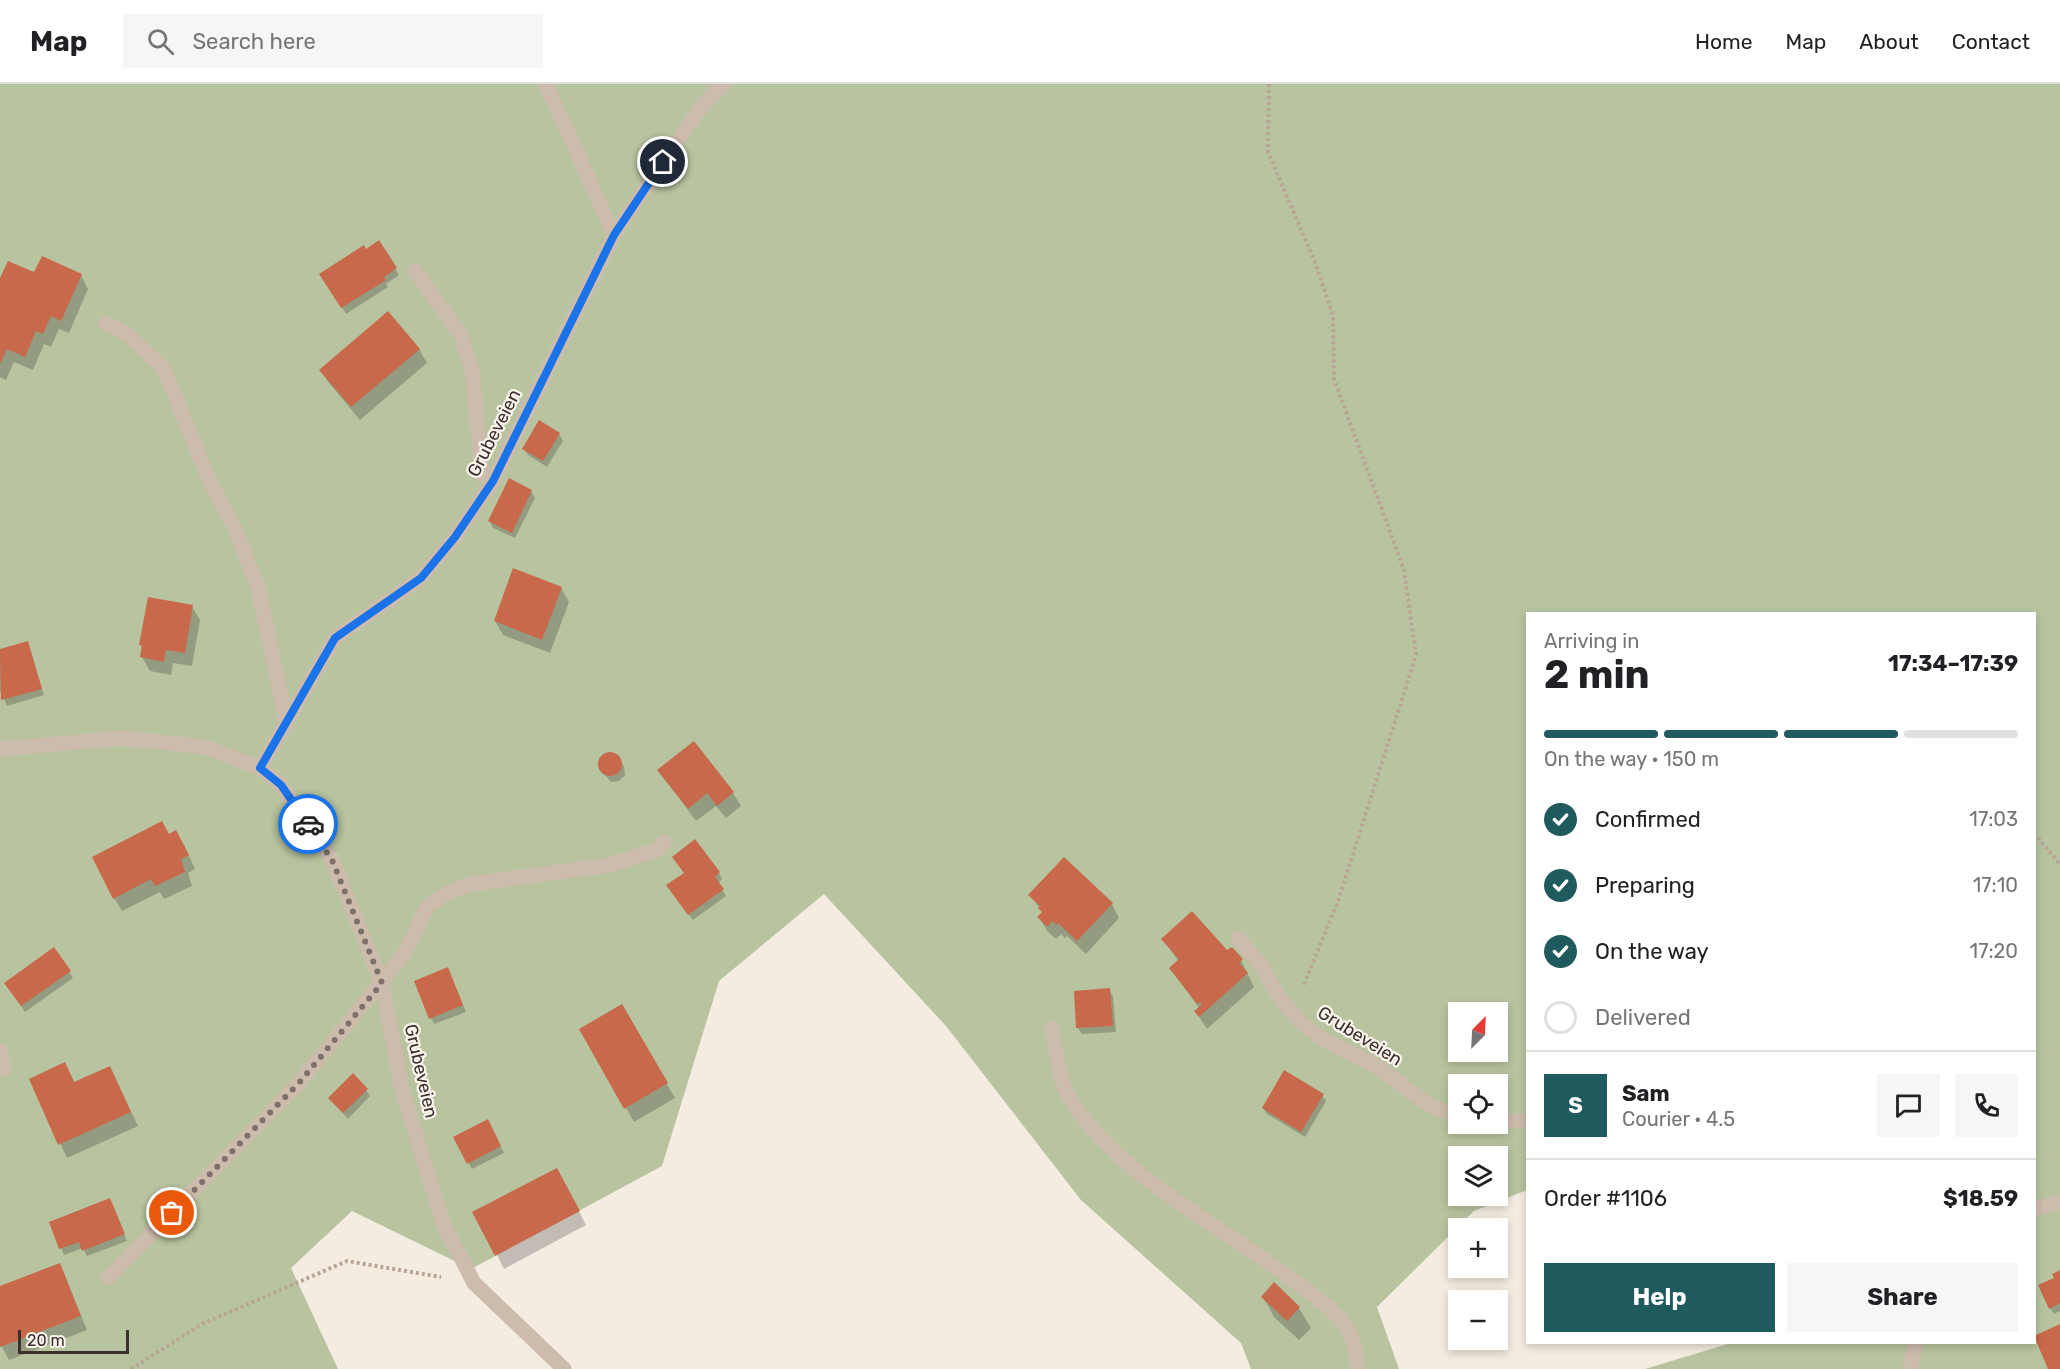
<!DOCTYPE html>
<meta charset="utf-8">
<style>
:root{--surface:#fff;--page:#f6f6f6;--text:#202124;--muted:#757577;--line:#e0e0e0;--accent:#1f5a5e}
body{margin:0;font-family:Rubik,sans-serif;background:var(--page);color:var(--text);height:100vh;display:flex;flex-direction:column;font-size:22px;white-space:nowrap}
*{box-sizing:border-box;margin:0}
p{font-size:20px;color:var(--muted)}
.icon{flex:none;width:33px;height:33px;fill:none;stroke:currentColor;stroke-width:2;stroke-linecap:round;stroke-linejoin:round}
.map{position:relative;flex:1;overflow:hidden}
.drawer{position:absolute;left:1526px;top:528px;width:510px;height:732px;display:flex;flex-direction:column;background:var(--surface);border-radius:0px;box-shadow:0 3px 9px #0003}
.drawer>*{flex:none}
.needle{width:39px;rotate:24deg}
.buttons{position:absolute;left:1448px;top:918px;display:grid;gap:12px}
.buttons a{display:grid;place-items:center;width:60px;height:60px;border-radius:0px;background:var(--surface);box-shadow:0 3px 9px #0003;font-size:30px}
.scale{position:absolute;left:18px;bottom:15px;width:111px;box-sizing:border-box;padding-left:6px;border:3px solid #3b302b;border-top:0;font-size:16px;line-height:21px;white-space:nowrap;color:#3b302b;-webkit-text-stroke:4px #fbf5ee;paint-order:stroke}
.pin{position:absolute;display:grid;place-items:center;width:51px;height:51px;color:#fff;margin:-26px;border:3px solid #fff;border-radius:50%;box-shadow:0 2px 6px #0007}
.courier{position:absolute;display:grid;place-items:center;width:60px;height:60px;margin:-30px;border:4px solid #1a73e8;border-radius:50%;background:#fff;color:#222;box-shadow:0 2px 8px #0007}
.head em{font-style:normal;font-weight:700}
.head div{display:flex;flex-direction:column-reverse}
.head{display:flex;align-items:center;justify-content:space-between;height:102px;padding:0 18px}
h1{font-size:39px;font-weight:700;line-height:45px}
.bar{display:grid;grid-template-columns:repeat(4,1fr);gap:9px 6px;align-content:center;height:72px;padding:0 18px}
.bar i{height:8px;border-radius:4px;background:var(--line)}
.bar .active{background:var(--accent)}
.bar p{grid-column:span 4}
.line{display:flex;align-items:center;gap:15px;padding:0 18px;border-top:2px solid var(--line)}
.line div{flex:1}
.round{display:grid;place-items:center;flex:none;width:63px;height:63px;border-radius:0px;background:var(--page)}
ol{padding:0 18px;list-style:none}
li{display:flex;align-items:center;gap:18px;height:66px}
li p{margin-inline-start:auto}
li .icon{padding:6px;border-radius:50%;background:var(--accent);color:#fff;stroke-width:4}
li:last-child{color:var(--muted)}
li i{width:33px;height:33px;border:3px solid var(--line);border-radius:50%}
.cta{display:flex;gap:12px;margin-top:auto;padding:12px 18px}
.cta a{flex:1;height:69px;border-radius:0px;background:var(--accent);color:#fff;font-size:24px;font-weight:700;line-height:69px;text-align:center}
.cta a+a{background:var(--page);color:var(--text)}
header{display:flex;align-items:center;gap:36px;box-sizing:border-box;height:84px;padding:0 30px;background:var(--surface);border-bottom:2px solid var(--line)}
header strong{font-size:28px}
nav{display:flex;gap:33px;margin-inline-start:auto;font-size:21px}
.search{width:420px;height:54px;background:var(--page);display:flex;align-items:center;gap:15px;box-sizing:border-box;padding:0 21px;border-radius:0px;color:var(--muted);font-size:22px}
.map>svg:first-child{display:block}
.green{fill:#b8c4a0;fill-rule:evenodd}
.shadow{fill:#0003}
.building{fill:#c8694b}
.lines{fill:none;stroke-linecap:round;stroke-linejoin:round}
.path{stroke:#b9a596;stroke-width:4;stroke-dasharray:3 3;stroke-linecap:butt}
.minor{stroke:#cdbbac;stroke-width:15}
.done{stroke:#7c716b;stroke-width:6;stroke-dasharray:0 10.8}
.route{stroke:#1a73e8;stroke-width:8}
.labels{text-anchor:middle;dominant-baseline:central;stroke-width:4.5;stroke-linejoin:round;paint-order:stroke}
.street-label{font-size:18px;fill:#3b302b;stroke:#fbf5ee}
</style>
<header>
<strong>Map</strong>
<div class="search"><svg class="icon" aria-label="search" viewBox="0 0 24 24"><circle cx="10" cy="10" r="6"/><path d="M15 15l6 6"/></svg>Search here</div>
<nav><a>Home</a><a>Map</a><a>About</a><a>Contact</a></nav>
</header>
<div class="map">
<svg width="2060" height="1285" viewBox="0 0 2060 1285">
<rect width="100%" height="100%" fill="#f4ebe1"/>
<path class="green" d="M0,0H2060V1285H1645L1731,1259L2034,1258V530H1527V1106L1474,1127L1377,1223L1399,1285H1251L1241,1259L1081,1116L946,942L824,810L719,897L662,1082L471,1185L352,1127L291,1184L338,1285H0ZM1458,928H1497V968H1458ZM1458,1000H1497V1040H1458ZM1458,1072H1497V1112H1458Z"/>
<path class="shadow" d="M378,158L399,191L386,200L388,203L346,230L325,197Z
M35,190L81,191L88,205L69,249L59,245L51,263L44,260L33,286L14,278L6,296L0,293V197Z
M419,265L427,279L360,336L329,299L321,286Z
M559,350L563,357L547,383L528,371L524,365Z
M531,407L535,414L515,454L493,444L490,437Z
M561,504L569,518L550,569L503,551L495,537Z
M192,523L200,536L192,582L173,579L171,591L150,587L142,573L143,566L140,561Z
M27,559L44,611L7,622L0,606V566Z
M605,670H613L624,682L625,691L619,697L611,698L600,685V677Z
M659,687L733,709L741,722L726,734L716,722L696,737Z
M169,752L184,761L195,785L188,789L192,802L164,815L160,808L122,827L114,814Z
M719,789L722,795L718,799L726,812L693,836L672,808Z
M1030,811L1112,820L1119,834L1086,870L1067,852L1065,854L1061,850L1056,855L1047,847L1039,833L1043,829Z
M1163,855L1227,868L1241,876L1254,903L1207,945L1196,928L1199,924L1171,884L1178,877Z
M54,865L73,894L25,928L10,905Z
M448,885L466,928L434,940L431,934Z
M1109,906L1113,912L1116,948L1082,950L1078,944Z
M621,922L675,1014L634,1038L581,945Z
M65,980L75,1000L110,984L138,1042L67,1074L31,996Z
M366,1006L370,1012L348,1035L330,1014Z
M1322,1011L1326,1017L1305,1053L1267,1030L1263,1024Z
M487,1037L504,1069L472,1085L455,1053Z
M564,1099L586,1141L504,1185L497,1171Z
M113,1122L127,1157L87,1172L83,1164L64,1171L51,1139Z
M60,1180L87,1246L9,1276L0,1259V1203Z
M2060,1189V1227L2054,1230L2050,1224L2056,1194Z
M1263,1213L1299,1224L1311,1244L1299,1256L1274,1233Z"/>
<path class="building" d="M379,156L397,184L384,193L386,196L341,224L319,190L364,161L366,165Z
M42,172L82,190L61,237L51,232L43,250L36,247L25,273L7,265L0,280V194L8,177L34,188Z
M388,227L420,265L351,323L319,286Z
M539,336L560,349L543,377L522,365Z
M509,394L532,406L512,449L488,437Z
M513,484L562,503L542,556L494,537Z
M148,513L193,521L185,569L166,566L164,578L140,573L142,561H139Z
M28,557L42,605L1,616L0,565Z
M694,657L734,708L717,722L707,709L688,725L657,686Z
M598 680a12 12 0 1 1 24 0a12 12 0 1 1-24 0Z
M162,737L169,750L176,746L189,771L181,775L185,788L155,802L151,795L113,815L92,773Z
M695,755L720,788L715,793L724,805L688,831L666,801L684,789L672,773Z
M1064,773L1113,819L1077,857L1058,839L1057,841L1052,837L1048,843L1037,833L1042,828L1038,824L1040,822L1028,811Z
M1192,827L1227,866L1232,863L1243,875L1239,879L1248,889L1199,933L1194,927L1202,921L1200,918L1197,920L1169,884L1179,875L1161,855Z
M54,863L71,887L21,922L4,899Z
M448,883L463,921L429,935L414,897Z
M1110,904L1113,942L1076,944L1074,907Z
M622,920L668,999L624,1025L579,945Z
M65,978L74,998L110,982L131,1028L58,1061L29,995Z
M1284,986L1324,1010L1301,1048L1262,1024Z
M353,989L368,1005L343,1029L328,1014Z
M488,1035L501,1062L467,1080L453,1053Z
M557,1084L580,1127L495,1172L472,1128Z
M110,1114L125,1150L82,1167L79,1158L59,1165L49,1138Z
M60,1179L81,1232L0,1263V1202Z
M2060,1186V1219L2049,1225L2038,1201L2054,1194L2052,1190Z
M1274,1198L1300,1223L1287,1237L1261,1213Z
M2060,1240V1285H2048L2034,1252Z"/>
<g class="lines">
<path class="path" d="M1269,0L1268,68L1315,178L1333,231L1334,295L1404,486L1416,571L1339,814L1303,903
M2034,749L2060,780
M131,1285L202,1240L347,1177L441,1193"/>
<path class="minor" d="M546,0L614,151
M415,187L461,251L472,285L482,391L493,397
M105,239L127,250L164,285L210,398L233,440L258,503L287,641
M0,665L123,654L205,663L260,684L281,701L332,776L382,899L402,1006L443,1139L474,1199L564,1285
M260,684L335,554L421,494L455,453L493,397L614,151L701,23L724,0
M1238,854L1262,882L1280,915L1303,940L1319,953L1376,982L1430,1022L1458,1032
M1052,944C1056,962 1059,995 1067,1010C1115,1092 1224,1143 1298,1200C1317,1214 1342,1230 1352,1254C1355,1263 1356,1275 1358,1285
M0,967L4,985
M1497,1037H1527
M2034,1125L2060,1118
M108,1194L299,999L404,870L427,823L445,810L471,800L610,781L657,766L664,758
M1910,1285L1916,1258"/>
</g>
<g class="lines">
<path class="done" d="M172,1129L299,999L382,899L332,776L308,740"/>
<path class="route" d="M308,740L281,701L260,684L335,554L421,494L455,453L493,397L614,151L663,78"/>
</g>
<g class="labels">
<g class="street-label">
<text transform="translate(494 349) rotate(-63)">Grubeveien</text>
<text transform="translate(1360 952) rotate(32)">Grubeveien</text>
<text transform="translate(421 987) rotate(77)">Grubeveien</text>
</g>
</g>
</svg>
<div class="buttons">
<a><svg class="needle" viewBox="-14 -14 28 28"><path d="M0-13l5 13h-10z" fill="#e53935"/><path d="M0 13l5-13h-10z" fill="#757577"/></svg></a>
<a><svg class="icon" aria-label="locate" viewBox="0 0 24 24"><circle cx="12" cy="12" r="6"/><path d="M12 2v4M12 18v4M2 12h4M18 12h4"/></svg></a>
<a><svg class="icon" aria-label="layers" viewBox="0 0 24 24"><path d="M12 4l9 5-9 5-9-5zM3 14l9 5 9-5"/></svg></a>
<a>+</a>
<a>−</a>
</div>
<div class="scale">20 m</div>
<div class="pin" style="left:172px;top:1129px;background:#ea580c"><svg class="icon" aria-label="bag" viewBox="0 0 24 24"><path d="M5 8h14l-1 12H6zM9 8a3 3 0 0 1 6 0"/></svg></div>
<div class="pin" style="left:663px;top:78px;background:#1f2937"><svg class="icon" aria-label="home" viewBox="0 0 24 24"><path d="M3 11l9-7 9 7M6 9v11h12V9"/></svg></div>
<div class="courier" style="left:308px;top:740px"><svg class="icon" aria-label="car" viewBox="0 0 24 24"><path d="M5 17H2v-5l4-1 3-4h7l3 4 3 1v5h-3M9 17h6M6 11h13"/><circle cx="7" cy="17" r="2"/><circle cx="17" cy="17" r="2"/></svg></div>
<section class="drawer">
<div class="head"><div><h1>2 min</h1><p>Arriving in</p></div><em>17:34–17:39</em></div>
<div class="bar"><i class="active"></i><i class="active"></i><i class="active"></i><i></i><p>On the way · 150 m</p></div>
<ol>
<li><svg class="icon" aria-label="check" viewBox="0 0 24 24"><path d="M5 12l5 5 9-10"/></svg>Confirmed<p>17:03</p></li>
<li><svg class="icon" aria-label="check" viewBox="0 0 24 24"><path d="M5 12l5 5 9-10"/></svg>Preparing<p>17:10</p></li>
<li><svg class="icon" aria-label="check" viewBox="0 0 24 24"><path d="M5 12l5 5 9-10"/></svg>On the way<p>17:20</p></li>
<li><i></i>Delivered</li>
</ol>
<div class="line" style="height:108px"><b class="round" style="background:var(--accent);color:#fff">S</b><div><b>Sam</b><p>Courier · 4.5</p></div><a class="round"><svg class="icon" aria-label="chat" viewBox="0 0 24 24"><path d="M4 5h16v11H9l-5 4z"/></svg></a><a class="round"><svg class="icon" aria-label="phone" viewBox="0 0 24 24"><path d="M5 4h4l2 5-3 2q2 4 5 5l2-3 5 2v4C11 20 4 13 5 4z"/></svg></a></div>
<div class="line" style="height:78px"><div>Order #1106</div><b>$18.59</b></div>
<div class="cta"><a>Help</a><a>Share</a></div>
</section>
</div>
